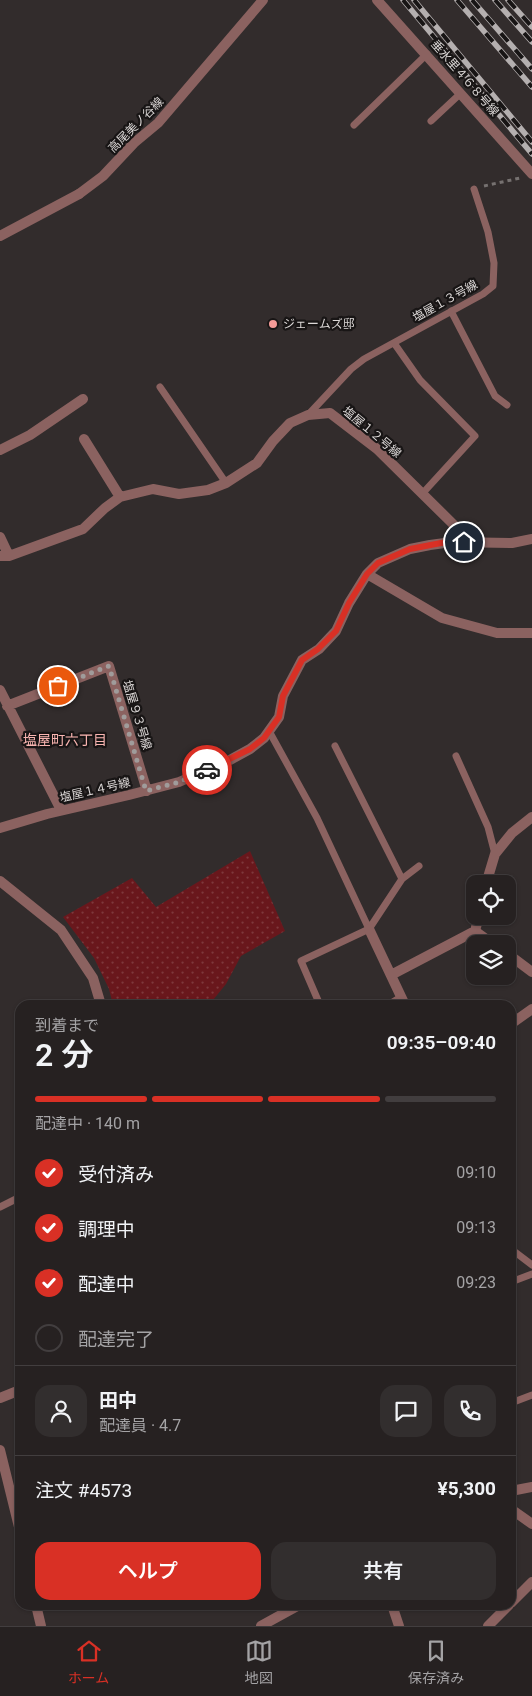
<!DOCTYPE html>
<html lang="ja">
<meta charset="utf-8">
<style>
:root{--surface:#262121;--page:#322e2e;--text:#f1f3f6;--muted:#a4a3a5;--line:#423e3f;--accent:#d93025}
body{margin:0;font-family:Roboto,"Noto Sans JP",sans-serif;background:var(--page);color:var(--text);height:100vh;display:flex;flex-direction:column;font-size:19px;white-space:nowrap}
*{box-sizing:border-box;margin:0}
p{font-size:16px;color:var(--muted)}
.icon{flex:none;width:28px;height:28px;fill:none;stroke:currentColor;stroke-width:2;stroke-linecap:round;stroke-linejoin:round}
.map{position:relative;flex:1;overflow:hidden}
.side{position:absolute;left:15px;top:1000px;width:501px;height:610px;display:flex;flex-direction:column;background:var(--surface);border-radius:15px;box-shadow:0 1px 4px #0004,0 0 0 1px var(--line)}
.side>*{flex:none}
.controls{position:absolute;left:466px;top:875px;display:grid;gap:10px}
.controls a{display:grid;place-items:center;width:50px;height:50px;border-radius:10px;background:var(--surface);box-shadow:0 1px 4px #0004,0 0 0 1px var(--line);font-size:25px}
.pin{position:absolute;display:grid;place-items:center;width:42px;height:42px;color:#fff;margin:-21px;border:2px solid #fff;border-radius:50%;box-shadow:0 1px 5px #0007}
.courier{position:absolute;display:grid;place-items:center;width:50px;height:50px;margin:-25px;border:4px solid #d93025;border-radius:50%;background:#fff;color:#222;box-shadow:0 1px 6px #0007}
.overview em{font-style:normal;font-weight:600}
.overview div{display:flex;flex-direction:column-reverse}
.overview{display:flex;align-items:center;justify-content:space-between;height:85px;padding:0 20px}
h1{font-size:32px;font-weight:600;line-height:38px}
.bar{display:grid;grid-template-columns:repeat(4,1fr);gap:8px 5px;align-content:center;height:60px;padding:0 20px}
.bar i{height:6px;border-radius:4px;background:var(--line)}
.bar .on{background:var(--accent)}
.bar p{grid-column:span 4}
.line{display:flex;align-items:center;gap:12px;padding:0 20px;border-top:1px solid var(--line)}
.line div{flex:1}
.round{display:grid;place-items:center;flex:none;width:52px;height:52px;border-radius:15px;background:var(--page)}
ol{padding:0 20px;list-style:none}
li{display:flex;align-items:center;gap:15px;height:55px}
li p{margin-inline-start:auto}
li .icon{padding:5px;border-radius:50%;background:var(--accent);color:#fff;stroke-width:4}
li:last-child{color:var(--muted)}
li i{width:28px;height:28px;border:2px solid var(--line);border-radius:50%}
.button{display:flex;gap:10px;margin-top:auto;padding:10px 20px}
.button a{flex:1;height:58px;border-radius:15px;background:var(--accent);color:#fff;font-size:20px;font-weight:600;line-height:58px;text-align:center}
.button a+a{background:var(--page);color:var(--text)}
.dock{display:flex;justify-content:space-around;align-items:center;height:70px;border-top:1px solid var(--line);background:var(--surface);font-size:14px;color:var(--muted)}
.dock a{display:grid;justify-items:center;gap:2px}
.dock .on{color:var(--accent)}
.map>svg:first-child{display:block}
.park{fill:url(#park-dots)}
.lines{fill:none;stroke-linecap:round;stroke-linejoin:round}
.path{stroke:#767170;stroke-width:3;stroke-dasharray:4 4;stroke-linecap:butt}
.service{stroke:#8b6260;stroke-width:7}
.minor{stroke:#8b6260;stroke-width:10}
.tertiary{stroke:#8b6260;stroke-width:10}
.rail-casing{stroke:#b4afaf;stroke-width:5.5}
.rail{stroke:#181515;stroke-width:4;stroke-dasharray:11;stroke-linecap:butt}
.done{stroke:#a09c9b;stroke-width:5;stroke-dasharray:0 9}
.route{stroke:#d93025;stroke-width:6}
.poi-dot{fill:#f59b98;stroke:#181515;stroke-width:2}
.labels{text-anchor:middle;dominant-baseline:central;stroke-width:4.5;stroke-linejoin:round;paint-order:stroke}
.street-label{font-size:12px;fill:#dcd8d7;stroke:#181515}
.poi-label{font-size:12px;fill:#dcd8d7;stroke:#181515;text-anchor:start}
.neighbourhood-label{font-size:14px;fill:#f9b5b1;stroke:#181515}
</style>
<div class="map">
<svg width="532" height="1626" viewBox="0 0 532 1626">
<defs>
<pattern id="park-dots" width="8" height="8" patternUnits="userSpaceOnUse" patternTransform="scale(1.25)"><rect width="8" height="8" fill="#69171c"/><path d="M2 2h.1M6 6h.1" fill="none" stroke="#7e383c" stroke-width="1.8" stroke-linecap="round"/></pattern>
</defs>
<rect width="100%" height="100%" fill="#322c2c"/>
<path class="park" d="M250,851L285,931L241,956L226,984L209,1005H113L109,989L94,958L63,917L132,878L156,907Z"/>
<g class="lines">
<path class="path" d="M484,186L520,178"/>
<path class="service" d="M431,121L461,93
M354,125L427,54
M451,311L495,396L507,405
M394,343L420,380L475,436L422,494
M160,387L226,483
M308,415L351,369L364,359L483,294L493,286L494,263L488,232L474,189
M269,731L317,818L369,929
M335,746L402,879L369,929
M456,756L488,827L495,854
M402,879L419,866
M320,1005L301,961L369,929
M388,1005L401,997
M0,1207L20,1197
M511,1249L532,1265
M511,1282L532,1274
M511,1403L532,1395"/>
<path class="minor" d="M377,0L532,174
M79,194L103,176L134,143L158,123L263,0
M84,439L120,497
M0,450L30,435L83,399
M0,537L9,556
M0,556H9L83,529L105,508L120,497L153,489L179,494L208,490L226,483L257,463L273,441L290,423L308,415L330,413L377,449L454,525L477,541
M367,574L442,618L497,633H532
M0,690L61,810
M7,706L109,666L147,791
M0,828L47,814L129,795L179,782L230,760L250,749L264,738L279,717L283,696L302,660L319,649L336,631L349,603L367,574L378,563L410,549L430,545L452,542L512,543L532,539
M0,881L61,930L93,978L101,1005
M486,884L495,854L512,833L532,817
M369,929L405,1005
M475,931L493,944
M475,931L479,916
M508,954L532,972
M391,975L475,931
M511,1024L532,1009
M0,1398L20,1390
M0,1450L20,1531
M511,1491L532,1487
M511,1509L532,1524
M511,1603L532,1582
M36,1605L41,1626
M392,1605L399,1626
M261,1626L299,1605
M488,1626L509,1605"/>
<path class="tertiary" d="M0,236L79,194"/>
<g class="rail-casing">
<path id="rail" d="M403,0L532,154
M414,0L532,142
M457,0L532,87
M472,0L532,69
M495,0L532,42
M508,0L532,27"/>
</g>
<use href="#rail" class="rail"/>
</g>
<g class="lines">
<path class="done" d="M58,686L109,666L146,791L179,782L207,770"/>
<path class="route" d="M207,770L250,749L264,738L279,717L283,696L302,660L318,649L336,631L349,603L367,574L378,563L410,549L441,543L464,542"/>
</g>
<circle class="poi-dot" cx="273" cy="324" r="5"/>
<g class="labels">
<g class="street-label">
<text transform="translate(465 78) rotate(49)">垂水里４６８号線</text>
<text transform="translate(136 125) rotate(-45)">高尾美ノ谷線</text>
<text transform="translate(445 301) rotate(-29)">塩屋１３号線</text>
<text transform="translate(372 432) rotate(40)">塩屋１２号線</text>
<text transform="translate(137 715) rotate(73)">塩屋９３号線</text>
<text transform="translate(95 790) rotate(-13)">塩屋１４号線</text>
</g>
<g class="poi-label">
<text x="283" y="324">ジェームズ邸</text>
</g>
<g class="neighbourhood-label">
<text x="65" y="740">塩屋町六丁目</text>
</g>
</g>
</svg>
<div class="controls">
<a><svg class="icon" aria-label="locate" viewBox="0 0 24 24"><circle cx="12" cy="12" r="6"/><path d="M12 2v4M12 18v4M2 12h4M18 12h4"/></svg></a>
<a><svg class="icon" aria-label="layers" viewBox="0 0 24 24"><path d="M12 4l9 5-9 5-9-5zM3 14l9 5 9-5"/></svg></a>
</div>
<div class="pin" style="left:58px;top:686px;background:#ea580c"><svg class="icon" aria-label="bag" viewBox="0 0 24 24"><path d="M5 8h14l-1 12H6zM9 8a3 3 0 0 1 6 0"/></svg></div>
<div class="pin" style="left:464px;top:542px;background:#1f2937"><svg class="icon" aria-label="home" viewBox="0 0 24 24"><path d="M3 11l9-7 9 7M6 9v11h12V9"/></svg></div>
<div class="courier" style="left:207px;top:770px"><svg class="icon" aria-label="car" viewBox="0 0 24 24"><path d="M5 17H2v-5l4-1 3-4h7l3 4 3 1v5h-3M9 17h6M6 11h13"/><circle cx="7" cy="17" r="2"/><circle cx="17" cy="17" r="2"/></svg></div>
<section class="side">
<div class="overview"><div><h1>2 分</h1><p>到着まで</p></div><em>09:35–09:40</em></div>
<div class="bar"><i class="on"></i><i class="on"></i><i class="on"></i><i></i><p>配達中 · 140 m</p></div>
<ol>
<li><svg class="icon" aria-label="check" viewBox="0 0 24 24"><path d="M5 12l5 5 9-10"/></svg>受付済み<p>09:10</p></li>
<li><svg class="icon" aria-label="check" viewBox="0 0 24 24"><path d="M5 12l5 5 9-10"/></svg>調理中<p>09:13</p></li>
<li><svg class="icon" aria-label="check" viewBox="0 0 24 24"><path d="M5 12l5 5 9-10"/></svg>配達中<p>09:23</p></li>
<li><i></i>配達完了</li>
</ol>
<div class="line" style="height:90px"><a class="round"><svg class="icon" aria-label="person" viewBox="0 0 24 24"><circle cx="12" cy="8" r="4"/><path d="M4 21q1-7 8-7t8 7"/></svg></a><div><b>田中</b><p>配達員 · 4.7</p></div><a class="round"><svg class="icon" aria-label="chat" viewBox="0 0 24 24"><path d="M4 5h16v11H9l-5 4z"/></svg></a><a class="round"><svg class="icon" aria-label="phone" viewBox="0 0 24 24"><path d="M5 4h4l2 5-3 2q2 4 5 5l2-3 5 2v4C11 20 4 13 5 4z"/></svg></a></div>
<div class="line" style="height:65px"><div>注文 #4573</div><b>¥5,300</b></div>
<div class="button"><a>ヘルプ</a><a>共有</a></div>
</section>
</div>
<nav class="dock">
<a class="on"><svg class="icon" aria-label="home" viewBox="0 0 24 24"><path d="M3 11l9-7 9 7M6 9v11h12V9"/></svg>ホーム</a>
<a><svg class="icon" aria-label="map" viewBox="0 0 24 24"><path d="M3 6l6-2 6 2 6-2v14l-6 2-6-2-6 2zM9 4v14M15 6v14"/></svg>地図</a>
<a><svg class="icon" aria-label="saved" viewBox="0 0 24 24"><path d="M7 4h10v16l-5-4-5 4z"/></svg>保存済み</a>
</nav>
